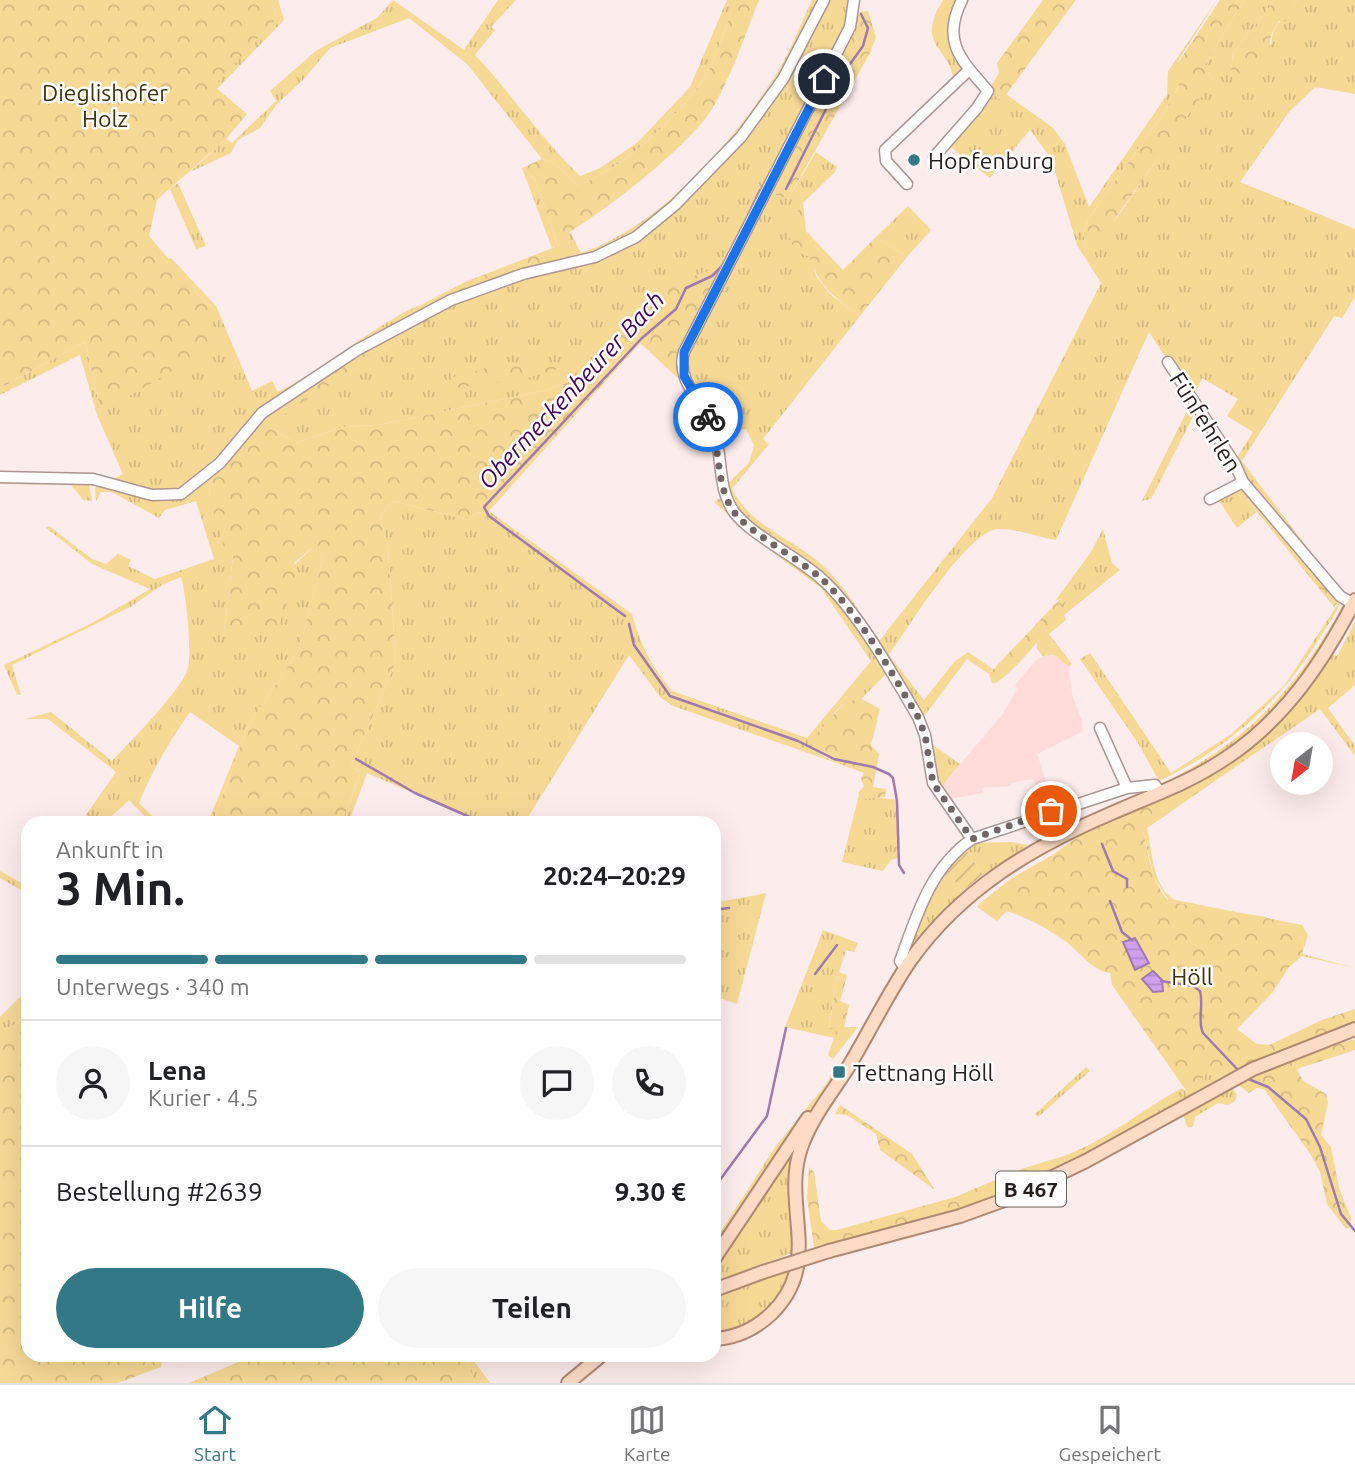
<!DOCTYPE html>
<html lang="de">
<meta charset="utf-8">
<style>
:root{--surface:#fff;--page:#f6f6f6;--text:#202124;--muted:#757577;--line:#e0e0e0;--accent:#337886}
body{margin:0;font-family:Ubuntu,sans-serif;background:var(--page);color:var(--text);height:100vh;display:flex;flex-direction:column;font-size:26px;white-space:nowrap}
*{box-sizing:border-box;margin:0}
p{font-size:23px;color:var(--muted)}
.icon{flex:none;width:38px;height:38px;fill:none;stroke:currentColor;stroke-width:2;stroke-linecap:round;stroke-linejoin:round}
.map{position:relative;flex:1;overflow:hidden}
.panel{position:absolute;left:21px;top:816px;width:700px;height:546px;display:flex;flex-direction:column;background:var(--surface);border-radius:21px;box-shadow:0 7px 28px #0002}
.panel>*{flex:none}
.needle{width:46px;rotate:211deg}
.controls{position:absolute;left:1270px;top:732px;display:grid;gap:14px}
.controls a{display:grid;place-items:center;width:63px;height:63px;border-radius:50%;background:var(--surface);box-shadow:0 7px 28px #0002;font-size:35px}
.pin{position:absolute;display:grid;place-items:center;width:60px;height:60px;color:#fff;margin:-30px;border:4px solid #fff;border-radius:50%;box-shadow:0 2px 7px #0007}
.courier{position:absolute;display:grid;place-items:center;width:70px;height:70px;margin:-35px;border:5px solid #1a73e8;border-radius:50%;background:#fff;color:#222;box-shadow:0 2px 9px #0007}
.overview em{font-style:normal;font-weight:700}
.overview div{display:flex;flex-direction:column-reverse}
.overview{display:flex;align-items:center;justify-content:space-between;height:119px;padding:0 35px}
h1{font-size:46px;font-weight:700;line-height:52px}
.bar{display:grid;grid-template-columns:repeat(4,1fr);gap:10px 7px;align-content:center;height:84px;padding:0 35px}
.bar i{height:9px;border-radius:5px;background:var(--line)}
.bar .selected{background:var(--accent)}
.bar p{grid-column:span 4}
.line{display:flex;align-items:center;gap:18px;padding:0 35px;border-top:2px solid var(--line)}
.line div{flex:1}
.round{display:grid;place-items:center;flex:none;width:74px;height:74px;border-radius:37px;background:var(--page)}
.button{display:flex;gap:14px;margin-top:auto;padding:14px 35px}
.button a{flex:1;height:80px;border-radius:42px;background:var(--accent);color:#fff;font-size:28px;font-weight:700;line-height:80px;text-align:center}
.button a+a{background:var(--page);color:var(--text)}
.tab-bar{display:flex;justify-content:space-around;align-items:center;height:98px;border-top:2px solid var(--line);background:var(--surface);font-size:19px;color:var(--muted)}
.tab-bar a{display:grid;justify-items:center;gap:4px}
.tab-bar .selected{color:var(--accent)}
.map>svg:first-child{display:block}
.built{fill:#ffdbda}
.grass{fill:url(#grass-tufts)}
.forest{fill:url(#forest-crowns)}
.garden{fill:url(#garden-furrows)}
.water{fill:url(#water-rules);stroke:#9f79af;stroke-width:2}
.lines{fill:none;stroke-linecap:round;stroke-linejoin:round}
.stream{stroke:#9f79af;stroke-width:2.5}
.minor-casing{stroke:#ae9594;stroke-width:13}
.major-casing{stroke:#b18972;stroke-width:16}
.minor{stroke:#fff;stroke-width:10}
.major{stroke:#fddbc5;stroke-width:12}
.major-bridge-casing{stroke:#b18972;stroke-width:16;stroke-linecap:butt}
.major-bridge{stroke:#fddbc5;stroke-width:12}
.done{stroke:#726565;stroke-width:7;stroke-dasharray:0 12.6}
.route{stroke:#1a73e8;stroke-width:9}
.poi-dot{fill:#337886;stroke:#fff;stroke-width:2.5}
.labels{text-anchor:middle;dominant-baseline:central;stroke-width:5;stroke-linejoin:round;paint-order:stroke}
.shield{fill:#fff;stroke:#686161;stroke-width:2}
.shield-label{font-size:21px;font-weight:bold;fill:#271d1d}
.park-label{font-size:23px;fill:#403108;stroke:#fff}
.poi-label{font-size:23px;fill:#271d1d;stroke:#fff;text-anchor:start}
.street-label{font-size:23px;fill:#271d1d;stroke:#fff}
.water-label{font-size:24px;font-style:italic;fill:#44005e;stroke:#fff}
</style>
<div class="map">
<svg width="1355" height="1383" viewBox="0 0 1355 1383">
<defs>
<pattern id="grass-tufts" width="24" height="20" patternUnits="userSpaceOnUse" patternTransform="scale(1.75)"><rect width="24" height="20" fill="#f7d996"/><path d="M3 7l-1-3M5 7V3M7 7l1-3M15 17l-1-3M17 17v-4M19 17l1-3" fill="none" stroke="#d4ba81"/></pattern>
<pattern id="forest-crowns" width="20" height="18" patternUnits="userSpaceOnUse" patternTransform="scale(1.75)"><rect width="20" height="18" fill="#f7d996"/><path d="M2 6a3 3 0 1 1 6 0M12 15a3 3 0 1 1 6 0" fill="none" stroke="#d4ba81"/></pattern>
<pattern id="garden-furrows" width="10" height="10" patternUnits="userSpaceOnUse" patternTransform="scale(1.75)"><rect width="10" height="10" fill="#f7d996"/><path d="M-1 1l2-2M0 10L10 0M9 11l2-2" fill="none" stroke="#d4ba81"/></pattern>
<pattern id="water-rules" width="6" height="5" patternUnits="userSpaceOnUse" patternTransform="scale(1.75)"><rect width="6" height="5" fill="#d2a0ed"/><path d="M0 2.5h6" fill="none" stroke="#b489cb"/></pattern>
</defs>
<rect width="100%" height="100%" fill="#fceceb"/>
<path class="built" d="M1054,655L1069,667L1072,694L1082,721V732L1037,754L1055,809L1044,812L1033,779L1011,783V786L982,788L983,793L954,798L946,803L938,790L1002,715L1017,689L1015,685L1035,661L1043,656Z"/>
<path class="grass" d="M272,0H278L284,20L217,89L213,86L277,18Z
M393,0L464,50L498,0H516L491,27L495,30L475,55C512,94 541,139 580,176L600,168L638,142L690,87L727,0H736C726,24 716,63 700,84C672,122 623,169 578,185L554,163L542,159L467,64L409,18L330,48L304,79L277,104L260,128L238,140L231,153L190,172L226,139L232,143L276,101L270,91L317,50L377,18Z
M812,0H820L782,75L754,117L671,206L628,239L578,259L570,246L568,233L570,232L581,253C658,227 727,149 771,82C788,58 799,27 812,0Z
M828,0H851L847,27L717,281L625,322L613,343L572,380L548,390L378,425L342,427L296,443L270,428V423L425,323L433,311L457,300L633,242L745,137Z
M943,0H960L950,25L967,72L954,82C950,45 914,48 943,0Z
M1217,0L1178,61L1179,85L1165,111L1088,219L1083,232L1086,248L1118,216L1213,78L1203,68L1244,0H1275L1233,53L1231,73L1272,43C1270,24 1290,16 1297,0H1355V94L1315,87L1289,112L1240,182L1355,229V297L1342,318L1334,316L1242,461L1260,485L1245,497L1256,512L1237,528L1216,496L1243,482L1234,462L1253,432L1227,416L1238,399L1202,378L1193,399L1198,407L1151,499L1142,501L1193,399L1149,332L1056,540C1039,537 1015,528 997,529C967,532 907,629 889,655L924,700L954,662L968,652L993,669L989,674L967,659L922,719L847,602L748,522L733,503L727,484L749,463L754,446L746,429L718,431C703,406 684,383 687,353L769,193L788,199L816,152L837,167L835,172L803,203L786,231L811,257L816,276L832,296L860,316L763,439L769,444L732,489C752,528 793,538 823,566C847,588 861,616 880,640L992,498L1101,283L1077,245L1051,158L1030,130L990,178L947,144L988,91L1002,100L1006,94L1053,128L1065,144L1089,207L1167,95L1168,71Z
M522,168L535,179L558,246L552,248Z
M178,183L206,246L196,249L170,189Z
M908,206L931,230L907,257L876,237Z
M171,258L216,306L252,391L272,381L278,392C327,368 368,329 417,306V313L275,402L206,474L179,491L154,493L112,480L123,474L97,415L80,355L0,395V388L85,342L101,412L208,306L168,259Z
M211,478L209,496L233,557L224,631L313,547L323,558L299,650L248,726L213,822H208L239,746L190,712C170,740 152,771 139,803L158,822H150L129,800L105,822H81L116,772L48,719H25L51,712L112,761C129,743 183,689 188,668C192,652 186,593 181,577L162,585L132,606L12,665L21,695H17L4,665L92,623L150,589L92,564L46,528L49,526L92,559L106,564L118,554L131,560L128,566L155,579L214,559L196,501L165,510L159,518L112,492H101L96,501L95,488L101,485C147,497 171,512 211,478Z
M0,481L89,483L92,501L83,500L71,485L0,484Z
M723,496C740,533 786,550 815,577C845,605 865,640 886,674L861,699L843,704L834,713L820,754L834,762L673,706L661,698L629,655L525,822H480L367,773L349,822H342L361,772L351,766L396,662L388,550L380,516L393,501L469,520L476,513L489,511L632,614C640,645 652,667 672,691L807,738L871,661L821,588L756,540L714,502Z
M1103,529L1112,563L1120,570L1064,615L1066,620L1049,634L1072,664L1069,667L1054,655L1043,656L1037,649V643L1064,602L1060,599L1055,601L1091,552Z
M1340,601C1339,611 1328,624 1322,634C1283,700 1229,748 1159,781L1138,743L1080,659L1090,653L1171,773L1231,734L1284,686Z
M1343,605L1345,609C1333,629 1323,650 1310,670C1274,722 1223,757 1167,784H1161C1248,742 1297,688 1343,605Z
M1355,622V685L1328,708L1355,746V756L1320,709L1209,785L1207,776L1315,678L1331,654L1337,656Z
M931,744L960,764L939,789Z
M859,795L897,800L898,858L891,860L883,871L842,862Z
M1147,827C1152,850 1152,887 1175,900L1302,925L1308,935L1302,954L1355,968L1302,956V954L1304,942L1292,924L1275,925L1265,917L1170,902L1154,877L1143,831Z
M1012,842L1028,845L983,875L965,849L973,843Z
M0,871L23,884L28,878V898L21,890L0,878Z
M942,873L965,889L906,957L927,899Z
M766,893L737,1004L714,996V903Z
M979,904L1009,909L997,921L977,907Z
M823,930L858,943L854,952L846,950L839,972L847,975L846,980L837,976L829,1028H838L834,1038L785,1027Z
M28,989V1017L0,1032V1017Z
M1355,1022V1025L1257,1061V1044L1269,1045L1266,1050L1273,1052Z
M841,1057L828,1087L778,1153L714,1251V1242L775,1147L827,1083Z
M1086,1067L1090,1071L1038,1117L1035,1114Z
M1206,1074L1223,1076L1065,1167L1064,1156C1108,1140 1142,1109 1182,1088L1190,1095Z
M1232,1088L1237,1095L1235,1101L1228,1105L1218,1103L1195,1117L1193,1127H1187L1183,1114Z
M796,1140V1251L714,1285L717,1260Z
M793,1270C769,1315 762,1320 714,1336V1296Z
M464,1355H481L474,1361L490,1383H475Z"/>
<path class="forest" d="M0,0H272L277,18L214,86L247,114L226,139L157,200L149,236L208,306L220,344L101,412L85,342L0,388Z
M736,0H759C746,32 726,93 705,119C674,157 610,207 568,233L570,246L578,259L417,313V307L465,282L558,246L535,179L522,168L542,159L554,163L578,185C623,169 672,122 700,84C716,63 726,24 736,0Z
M1043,0H1076L1002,100L988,91L999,73L997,63Z
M1220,0H1244L1203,68L1213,78L1211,83L1098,243L1086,248L1083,232L1088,219L1165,111L1179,86L1174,69Z
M1275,0H1297L1286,21H1279L1271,35L1268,53L1243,84L1234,85L1231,73L1233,53Z
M868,11L876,37L870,53L788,199L769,193L856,12Z
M803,203L806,231L843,270L876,237L907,257L860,316C836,299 818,286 810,257L795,251L786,230Z
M711,270L717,281L678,357L684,384L640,343L489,511L476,513L469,520L393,501L380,516L388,550L396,662L351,766L361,772L342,822H213L248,726L299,650L323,558L313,547L294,563L296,579L278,627L235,636L224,632L233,557L226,554L209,496L211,478L259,422L346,361L433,311L434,316L425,323L271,423L270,428L296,443L342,427L378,425L548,390L572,380L613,343L625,322L676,282Z
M527,365L563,367C530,380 489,384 453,388L450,383L452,378L493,366Z
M1260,485L1344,596L1334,607L1245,497Z
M1060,599L1064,602C1051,628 1020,666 996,683H992L989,674Z
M860,698L880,709L871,745L879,754L873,787L886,789L885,797L862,799L858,793L864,786L861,778L864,773L834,762L809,743L843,704Z
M1207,776L1209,785L1143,831C1149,856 1151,883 1170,902L1266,917L1275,925L1293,924L1304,942L1302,956L1289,967L1273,992L1237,1029L1257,1044V1061L1223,1076L1206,1074L1190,1096L1112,985L1110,973C1092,970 1084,957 1070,945C1043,924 1013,910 979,904L1012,878L1054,854L1095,824Z
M837,976L846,980L840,1001L849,1005L844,1027H858L833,1059L828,1055L837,1028L829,1029Z
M1355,1009V1022L1273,1052L1266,1051L1269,1045L1322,1020Z
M28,1017V1354L163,1355L161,1367L118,1383H0V1032Z
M1355,1039V1050L1297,1069L1303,1081L1326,1094L1328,1103L1321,1135L1331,1147L1339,1188L1351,1218L1350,1227L1346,1229L1327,1204L1320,1172L1311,1155L1264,1089L1257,1088L1249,1093L1238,1085C1248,1080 1257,1073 1266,1068C1294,1053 1326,1048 1355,1039Z
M840,1105L912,1154L935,1190L880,1150L876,1134L847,1115L835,1114Z
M1064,1156L1065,1167C982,1206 902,1226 814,1248L807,1197L809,1167L814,1172L821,1221L830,1230H837L955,1197L1021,1169Z
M255,1355H464L475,1383H189Z"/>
<path class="garden" d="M965,849L983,875L965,889L942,873Z"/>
<path class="water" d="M1135,938L1149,963L1135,970L1123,942Z
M1153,971L1162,980L1163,991L1153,992L1142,979Z"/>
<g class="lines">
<path class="stream" d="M786,189L845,71L863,46L868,28L861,14
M739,235L760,190
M625,616L489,516L484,507L642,338L676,309L686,288L712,276L725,263
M629,624L634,645L670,696L798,741L834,759L873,767L889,774L893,778L897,801L899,865L904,873
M356,759L415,793L481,822
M1102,844L1113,871L1127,879V887
M1110,901L1122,932L1132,940
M714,910L729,908
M815,974L837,945
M1161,981L1193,986L1200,991C1204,1006 1197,1020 1203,1033L1239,1071
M1246,1078L1268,1087L1306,1119L1320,1147L1341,1214L1355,1231
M714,1188L767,1116L786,1028"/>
<g class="minor-casing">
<path id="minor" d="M854,0L850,27L684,352C675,382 705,404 714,430C723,456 717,488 734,512C752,536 800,558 824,581C860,615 892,673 918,717L925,735L933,783L972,839
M934,157L977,108L988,91C961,60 941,41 962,0
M907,184L886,161L885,150L969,70
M1168,362L1235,464L1243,482L1340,596L1353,604
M0,477L93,479L152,495L181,494L220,463L262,413L357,350L451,300L523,274L595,257L636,237L675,205L741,137L783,79L824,0
M1210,499L1243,482
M1100,728L1127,788
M905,968L900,961C917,915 930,868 972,839L1127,788L1155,785L1160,793"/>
</g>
<g class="major-casing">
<path id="major" d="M829,1251L960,1216L1007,1199L1086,1161L1253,1069L1355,1029
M714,1259L808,1118
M714,1290L763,1272
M714,1339C735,1338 755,1329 771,1314C824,1263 781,1206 801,1148C811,1118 832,1093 849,1066C870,1031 887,995 910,961C961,889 1032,847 1112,813C1151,796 1191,782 1226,758C1285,719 1323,662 1355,600
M568,1383L603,1354"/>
</g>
<use href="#minor" class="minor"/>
<use href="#major" class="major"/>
<g class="major-bridge-casing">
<path id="major-bridge" d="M763,1272L829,1251"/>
</g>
<use href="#major-bridge" class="major-bridge"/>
</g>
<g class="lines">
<path class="done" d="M708,417C721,445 715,482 732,509C747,533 801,559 824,581C862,618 891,672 918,717L925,735L933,783L972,839L1051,811"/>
<path class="route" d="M708,417L684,376V352L824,79"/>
</g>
<g class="poi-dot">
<circle cx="914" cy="160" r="7"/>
<rect x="832" y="1065" width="14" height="14" rx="3.5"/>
</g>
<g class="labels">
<rect class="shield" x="996" y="1171.5" width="70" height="35" rx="5"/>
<g class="shield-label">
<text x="1031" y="1189">B 467</text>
</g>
<g class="park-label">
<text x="105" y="92">Dieglishofer<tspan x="105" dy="26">Holz</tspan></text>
<text x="1192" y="976">Höll</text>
</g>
<g class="poi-label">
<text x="928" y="160">Hopfenburg</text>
<text x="853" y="1072">Tettnang Höll</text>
</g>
<g class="street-label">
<text transform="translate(1206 422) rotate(58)">Fünfehrlen</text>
</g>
<g class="water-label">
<text transform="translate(571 390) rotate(-47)">Obermeckenbeurer Bach</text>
</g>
</g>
</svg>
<div class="controls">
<a><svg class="needle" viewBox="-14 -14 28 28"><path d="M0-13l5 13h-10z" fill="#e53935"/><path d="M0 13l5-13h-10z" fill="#757577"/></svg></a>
</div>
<div class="pin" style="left:1051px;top:811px;background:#ea580c"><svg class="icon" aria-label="bag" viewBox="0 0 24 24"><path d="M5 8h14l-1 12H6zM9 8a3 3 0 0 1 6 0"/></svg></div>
<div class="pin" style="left:824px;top:79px;background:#1f2937"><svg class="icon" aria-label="home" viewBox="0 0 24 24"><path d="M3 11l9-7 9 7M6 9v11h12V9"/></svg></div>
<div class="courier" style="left:708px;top:417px"><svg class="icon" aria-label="bike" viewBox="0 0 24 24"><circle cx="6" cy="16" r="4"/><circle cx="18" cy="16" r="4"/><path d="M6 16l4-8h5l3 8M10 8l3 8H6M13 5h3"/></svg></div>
<section class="panel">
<div class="overview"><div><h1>3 Min.</h1><p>Ankunft in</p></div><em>20:24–20:29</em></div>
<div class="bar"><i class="selected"></i><i class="selected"></i><i class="selected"></i><i></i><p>Unterwegs · 340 m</p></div>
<div class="line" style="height:126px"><a class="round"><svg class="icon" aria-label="person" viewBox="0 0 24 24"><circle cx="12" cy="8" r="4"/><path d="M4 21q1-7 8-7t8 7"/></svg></a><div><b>Lena</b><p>Kurier · 4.5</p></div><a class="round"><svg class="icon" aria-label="chat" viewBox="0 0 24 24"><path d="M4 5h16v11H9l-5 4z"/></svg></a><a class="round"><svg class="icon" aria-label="phone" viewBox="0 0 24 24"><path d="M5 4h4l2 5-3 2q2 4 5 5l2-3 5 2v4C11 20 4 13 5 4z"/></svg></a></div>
<div class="line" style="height:91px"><div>Bestellung #2639</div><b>9.30 €</b></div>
<div class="button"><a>Hilfe</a><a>Teilen</a></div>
</section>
</div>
<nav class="tab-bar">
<a class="selected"><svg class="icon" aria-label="home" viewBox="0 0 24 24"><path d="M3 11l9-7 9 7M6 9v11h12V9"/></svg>Start</a>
<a><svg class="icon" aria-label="map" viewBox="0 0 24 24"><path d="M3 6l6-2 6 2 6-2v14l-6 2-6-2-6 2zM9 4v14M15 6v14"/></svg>Karte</a>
<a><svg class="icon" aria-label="saved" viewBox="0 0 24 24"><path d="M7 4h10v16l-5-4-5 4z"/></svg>Gespeichert</a>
</nav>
